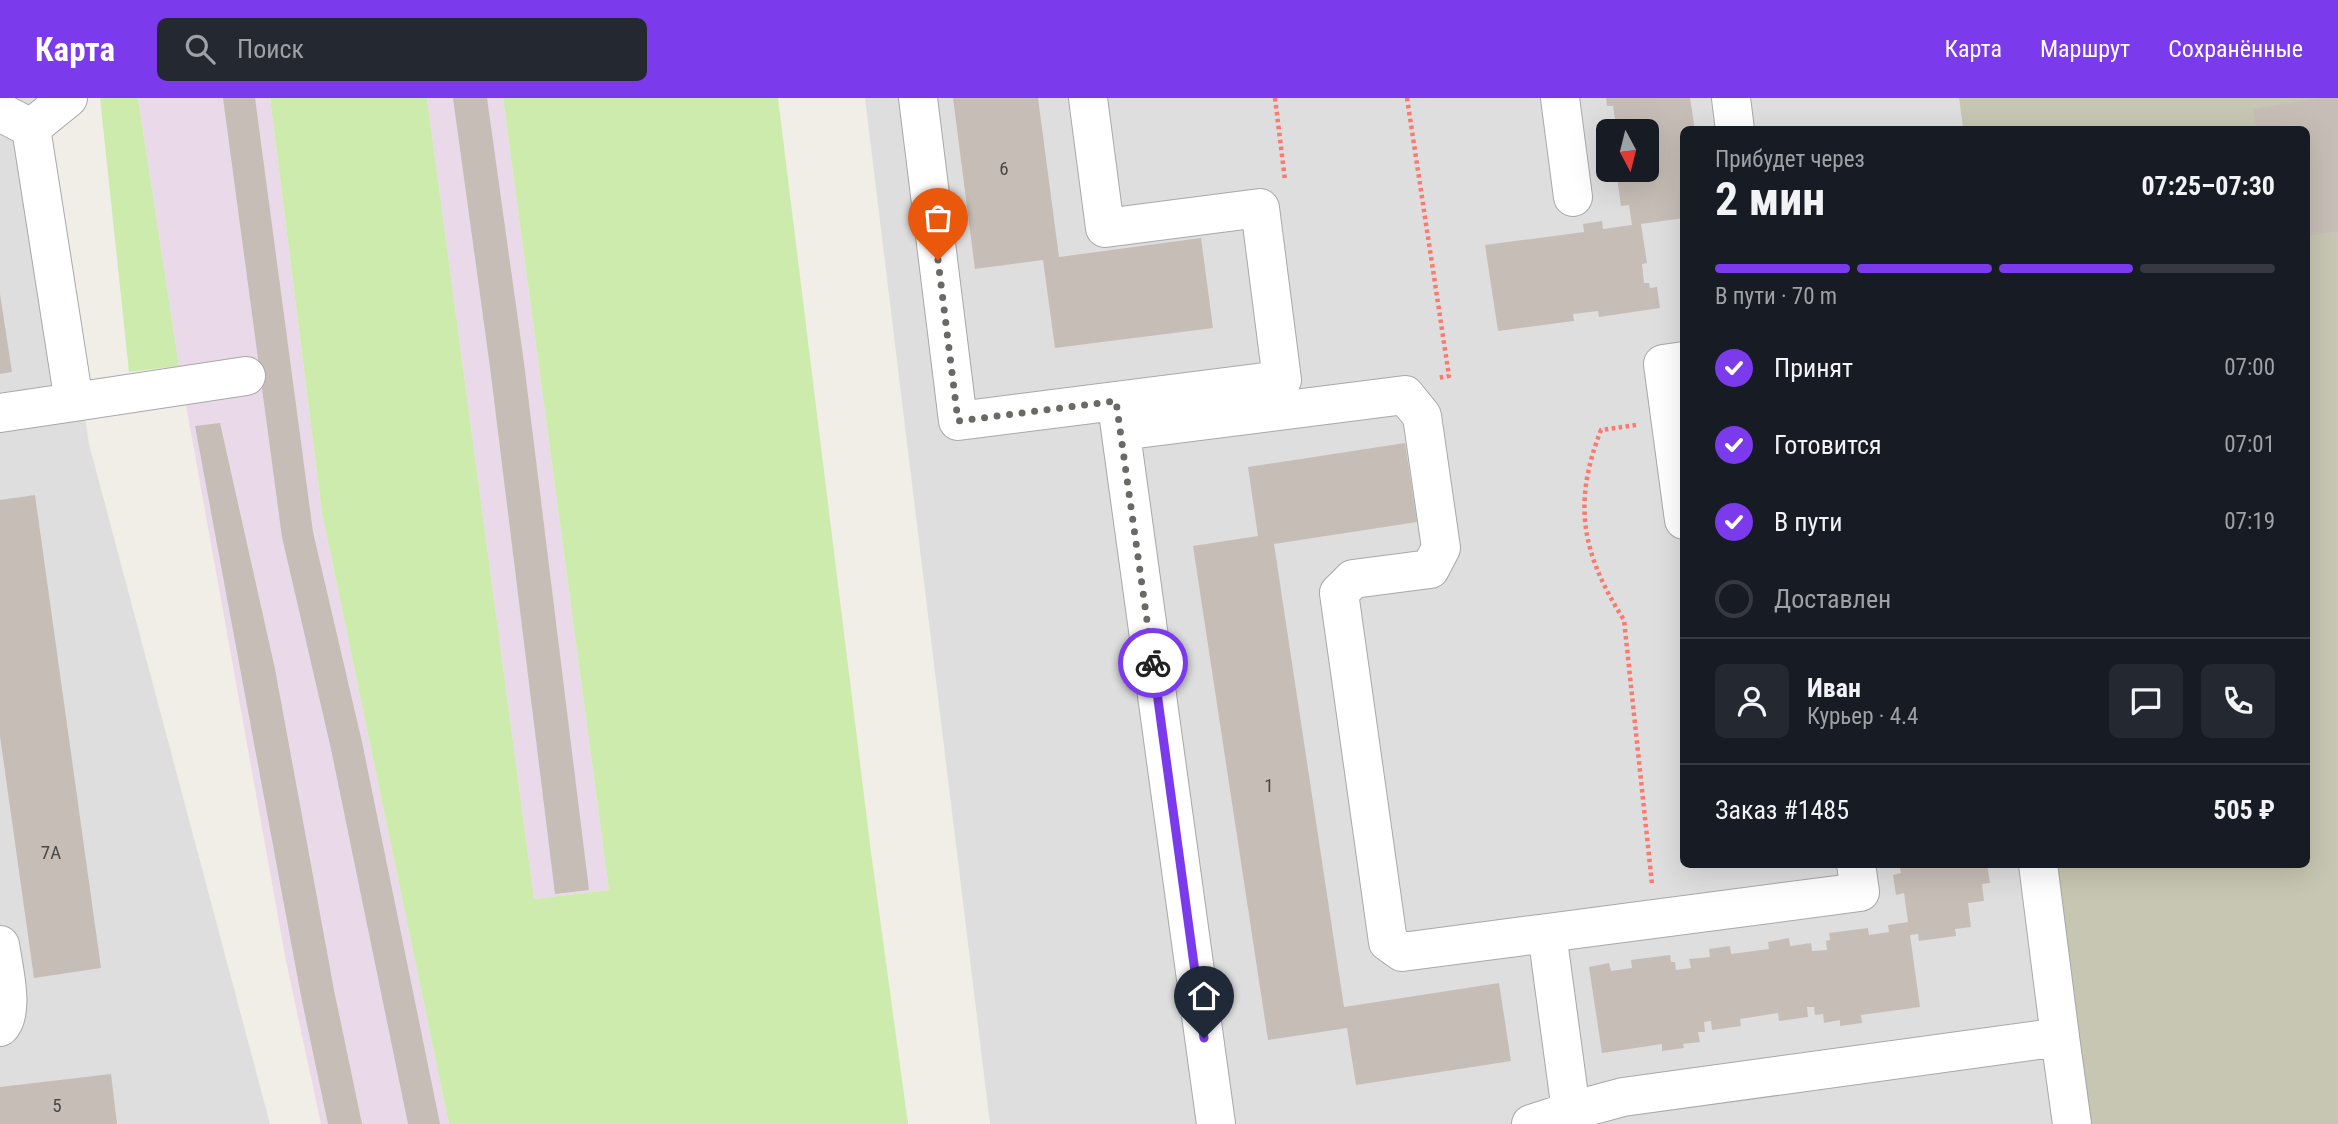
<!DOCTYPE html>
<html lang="ru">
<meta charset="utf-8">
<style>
:root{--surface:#171b24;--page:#242831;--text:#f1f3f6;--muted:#9ea1a6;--line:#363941;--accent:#7c3aed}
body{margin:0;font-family:"Roboto Condensed",sans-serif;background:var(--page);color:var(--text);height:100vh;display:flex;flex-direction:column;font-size:26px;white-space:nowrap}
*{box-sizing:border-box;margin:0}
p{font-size:23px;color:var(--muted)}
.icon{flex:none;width:38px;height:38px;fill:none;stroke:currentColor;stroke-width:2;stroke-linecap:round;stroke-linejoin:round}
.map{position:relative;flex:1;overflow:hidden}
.details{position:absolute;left:1680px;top:28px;width:630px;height:742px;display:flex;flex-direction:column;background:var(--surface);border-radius:10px;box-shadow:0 7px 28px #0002}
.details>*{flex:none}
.needle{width:46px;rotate:173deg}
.buttons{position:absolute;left:1596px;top:21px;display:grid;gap:14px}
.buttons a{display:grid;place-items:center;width:63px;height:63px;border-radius:10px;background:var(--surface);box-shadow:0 7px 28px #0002;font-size:35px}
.pin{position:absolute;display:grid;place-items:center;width:60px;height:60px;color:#fff;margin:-72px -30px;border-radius:50% 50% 50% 0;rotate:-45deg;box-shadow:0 0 7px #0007}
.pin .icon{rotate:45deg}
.courier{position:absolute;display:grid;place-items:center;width:70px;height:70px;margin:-35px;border:5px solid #7c3aed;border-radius:50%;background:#fff;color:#222;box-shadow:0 2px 9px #0007}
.summary em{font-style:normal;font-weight:700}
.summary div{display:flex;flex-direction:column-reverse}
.summary{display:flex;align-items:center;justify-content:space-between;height:119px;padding:0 35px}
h1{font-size:46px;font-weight:700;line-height:52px}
.bar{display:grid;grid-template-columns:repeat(4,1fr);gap:10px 7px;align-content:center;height:84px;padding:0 35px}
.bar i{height:9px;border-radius:5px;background:var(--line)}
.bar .current{background:var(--accent)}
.bar p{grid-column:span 4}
.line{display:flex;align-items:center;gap:18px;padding:0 35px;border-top:2px solid var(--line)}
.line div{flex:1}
.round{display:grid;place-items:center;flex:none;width:74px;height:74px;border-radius:10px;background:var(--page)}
ol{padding:0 35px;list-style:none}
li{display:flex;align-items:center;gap:21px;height:77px}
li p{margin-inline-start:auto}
li .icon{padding:7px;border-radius:50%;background:var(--accent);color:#fff;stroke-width:4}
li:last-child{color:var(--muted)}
li i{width:38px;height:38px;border:4px solid var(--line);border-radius:50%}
header{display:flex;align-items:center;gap:42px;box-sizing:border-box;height:98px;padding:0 35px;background:var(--accent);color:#fff}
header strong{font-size:33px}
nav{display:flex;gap:38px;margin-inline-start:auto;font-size:24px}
.search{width:490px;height:63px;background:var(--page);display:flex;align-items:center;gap:18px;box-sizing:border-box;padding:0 24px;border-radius:10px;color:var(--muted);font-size:26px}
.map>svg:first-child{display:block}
.residential{fill:#dfdede;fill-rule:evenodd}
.industrial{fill:#ead9e8}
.construction{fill:#c6c6b2}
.grass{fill:#ceebae}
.building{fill:#c6bdb6}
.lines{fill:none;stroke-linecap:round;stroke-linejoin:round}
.minor-casing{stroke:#a8a8a8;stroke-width:40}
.path{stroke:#fb796f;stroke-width:4.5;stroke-dasharray:3.5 3.5;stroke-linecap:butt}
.minor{stroke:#fff;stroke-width:38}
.done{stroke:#6a6966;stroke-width:7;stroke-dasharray:0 12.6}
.route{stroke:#7c3aed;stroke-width:9}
.labels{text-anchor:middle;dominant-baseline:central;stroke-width:5;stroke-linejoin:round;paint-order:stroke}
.number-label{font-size:19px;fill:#4a4846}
</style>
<header>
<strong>Карта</strong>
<div class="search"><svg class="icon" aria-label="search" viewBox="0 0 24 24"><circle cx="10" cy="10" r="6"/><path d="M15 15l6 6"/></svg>Поиск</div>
<nav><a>Карта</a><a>Маршрут</a><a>Сохранённые</a></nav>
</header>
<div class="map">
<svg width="2338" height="1026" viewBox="0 0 2338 1026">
<rect width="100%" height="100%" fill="#f1eee7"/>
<path class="residential" d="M0,0H39L89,346L270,1026H0Z
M865,0H1959L1963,31L1684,32V766L2053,767L2085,1026H990ZM1608,33H1647V72H1608Z"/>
<path class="industrial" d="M138,0H270L322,415L449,1026H321L286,863L179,268Z
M427,0H503L609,792L534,801Z"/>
<path class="construction" d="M1959,0H2338V1026H2085L2053,767L2306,766V32L1963,31Z"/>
<path class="grass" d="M100,0H138L179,268L129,274Z
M270,0H427L534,801L609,792L503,0H778L871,754L908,1026H449L322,415Z"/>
<path class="building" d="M223,0H255L313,434L362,644L440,1026H408L331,651L282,439Z
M453,0H487L524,265L589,792L555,796L490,269Z
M953,0H1038L1059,159L1201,140L1213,230L1055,250L1043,162L975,171Z
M1606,0H1690L1695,32H1684V120L1641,126L1647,165L1642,166L1644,185H1649L1650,190L1657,189L1660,210L1599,219L1598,213L1573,216L1574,223L1498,233L1485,147L1584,134L1583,126L1602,123L1603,131L1632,127L1629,107L1621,108L1616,72H1647V33H1617L1613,8H1607Z
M2321,0H2338V133L2306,138V32H2257L2253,11Z
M0,196L12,274L0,276Z
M220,325L275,571L334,892L362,1026H328L301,898L195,328Z
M1405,345L1417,424L1274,446L1344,909L1499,885L1511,963L1356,987L1347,930L1268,942L1193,448L1258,438L1248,369Z
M35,397L101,870L34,880L0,638V402Z
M1899,766H1987L1990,785L1982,786L1984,803L1968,805L1971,829L1955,831L1956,838L1919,843L1918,836L1910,837L1920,909L1861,917L1862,925L1840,928V922L1824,925L1823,916L1815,917L1814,909H1807L1808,919L1779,923L1778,915L1740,921L1741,928L1712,932L1711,923L1704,924L1705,934H1698L1700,944L1683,946L1684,950L1662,953V946L1602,955L1589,869L1609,865L1611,873L1632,870L1631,862L1670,857L1671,864H1675L1676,872L1691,870L1689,861L1710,859L1709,851L1730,848L1731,856L1769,851L1768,844L1789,840L1790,848L1811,845L1812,853L1827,852L1826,843L1830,842L1829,835L1868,830L1869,837L1889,834L1888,827L1908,824L1904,795L1896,797L1893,777L1901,775Z
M111,976L117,1026H0V989Z"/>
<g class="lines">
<g class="minor-casing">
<path id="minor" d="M918,0L958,323L1282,282L1260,110L1105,130L1088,0
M1560,0L1573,99
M1731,0L1735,32
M0,14L31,30
M1684,263L1663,266L1684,422
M74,304L246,278
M1117,307L1216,1026
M0,315L74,304L31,30L68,0
M1121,333L1405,297L1422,318L1441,450L1430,471L1353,481L1339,495L1388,844L1402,854L1547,835
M1856,766L1860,794L1547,835L1571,1013L1623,999L2060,939L2038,766
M0,847C3,867 15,915 0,929
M2060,939L2072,1026
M1531,1026L1571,1013L1572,1026"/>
</g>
<path class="path" d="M1275,0L1285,82
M1407,0L1449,278L1437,280
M1636,327L1601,332C1572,406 1582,456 1624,522L1652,786"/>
<use href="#minor" class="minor"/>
</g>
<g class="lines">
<path class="done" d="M938,162L958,323L1116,303L1153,565"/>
<path class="route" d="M1153,565L1204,940"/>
</g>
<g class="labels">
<g class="number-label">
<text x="1004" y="70">6</text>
<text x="1269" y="687">1</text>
<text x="51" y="754">7А</text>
<text x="57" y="1007">5</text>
</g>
</g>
</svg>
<div class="buttons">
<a><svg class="needle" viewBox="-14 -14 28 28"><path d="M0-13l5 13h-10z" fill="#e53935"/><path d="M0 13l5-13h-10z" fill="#9ea1a6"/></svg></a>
</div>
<div class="pin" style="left:938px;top:162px;background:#ea580c"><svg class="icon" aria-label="bag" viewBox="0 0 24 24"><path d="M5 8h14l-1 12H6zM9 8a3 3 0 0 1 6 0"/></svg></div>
<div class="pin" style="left:1204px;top:940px;background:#1f2937"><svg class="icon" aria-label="home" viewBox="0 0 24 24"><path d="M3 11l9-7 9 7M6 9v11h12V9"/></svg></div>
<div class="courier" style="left:1153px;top:565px"><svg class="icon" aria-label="bike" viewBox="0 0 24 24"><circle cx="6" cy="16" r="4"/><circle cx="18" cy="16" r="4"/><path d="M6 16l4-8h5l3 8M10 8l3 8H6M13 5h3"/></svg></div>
<section class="details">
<div class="summary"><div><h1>2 мин</h1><p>Прибудет через</p></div><em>07:25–07:30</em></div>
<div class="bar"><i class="current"></i><i class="current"></i><i class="current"></i><i></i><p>В пути · 70 m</p></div>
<ol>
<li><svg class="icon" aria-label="check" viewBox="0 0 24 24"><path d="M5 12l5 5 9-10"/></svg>Принят<p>07:00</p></li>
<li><svg class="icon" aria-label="check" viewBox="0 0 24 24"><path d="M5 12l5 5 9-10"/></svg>Готовится<p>07:01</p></li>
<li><svg class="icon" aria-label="check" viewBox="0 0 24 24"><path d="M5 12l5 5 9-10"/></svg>В пути<p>07:19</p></li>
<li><i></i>Доставлен</li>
</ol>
<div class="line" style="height:126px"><a class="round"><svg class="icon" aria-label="person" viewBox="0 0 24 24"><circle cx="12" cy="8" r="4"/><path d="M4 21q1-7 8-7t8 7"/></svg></a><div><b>Иван</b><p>Курьер · 4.4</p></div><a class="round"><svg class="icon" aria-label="chat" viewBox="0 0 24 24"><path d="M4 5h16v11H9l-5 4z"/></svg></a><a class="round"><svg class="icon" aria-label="phone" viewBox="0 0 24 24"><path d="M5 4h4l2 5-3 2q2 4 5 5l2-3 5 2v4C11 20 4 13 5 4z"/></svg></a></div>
<div class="line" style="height:91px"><div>Заказ #1485</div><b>505 ₽</b></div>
</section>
</div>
